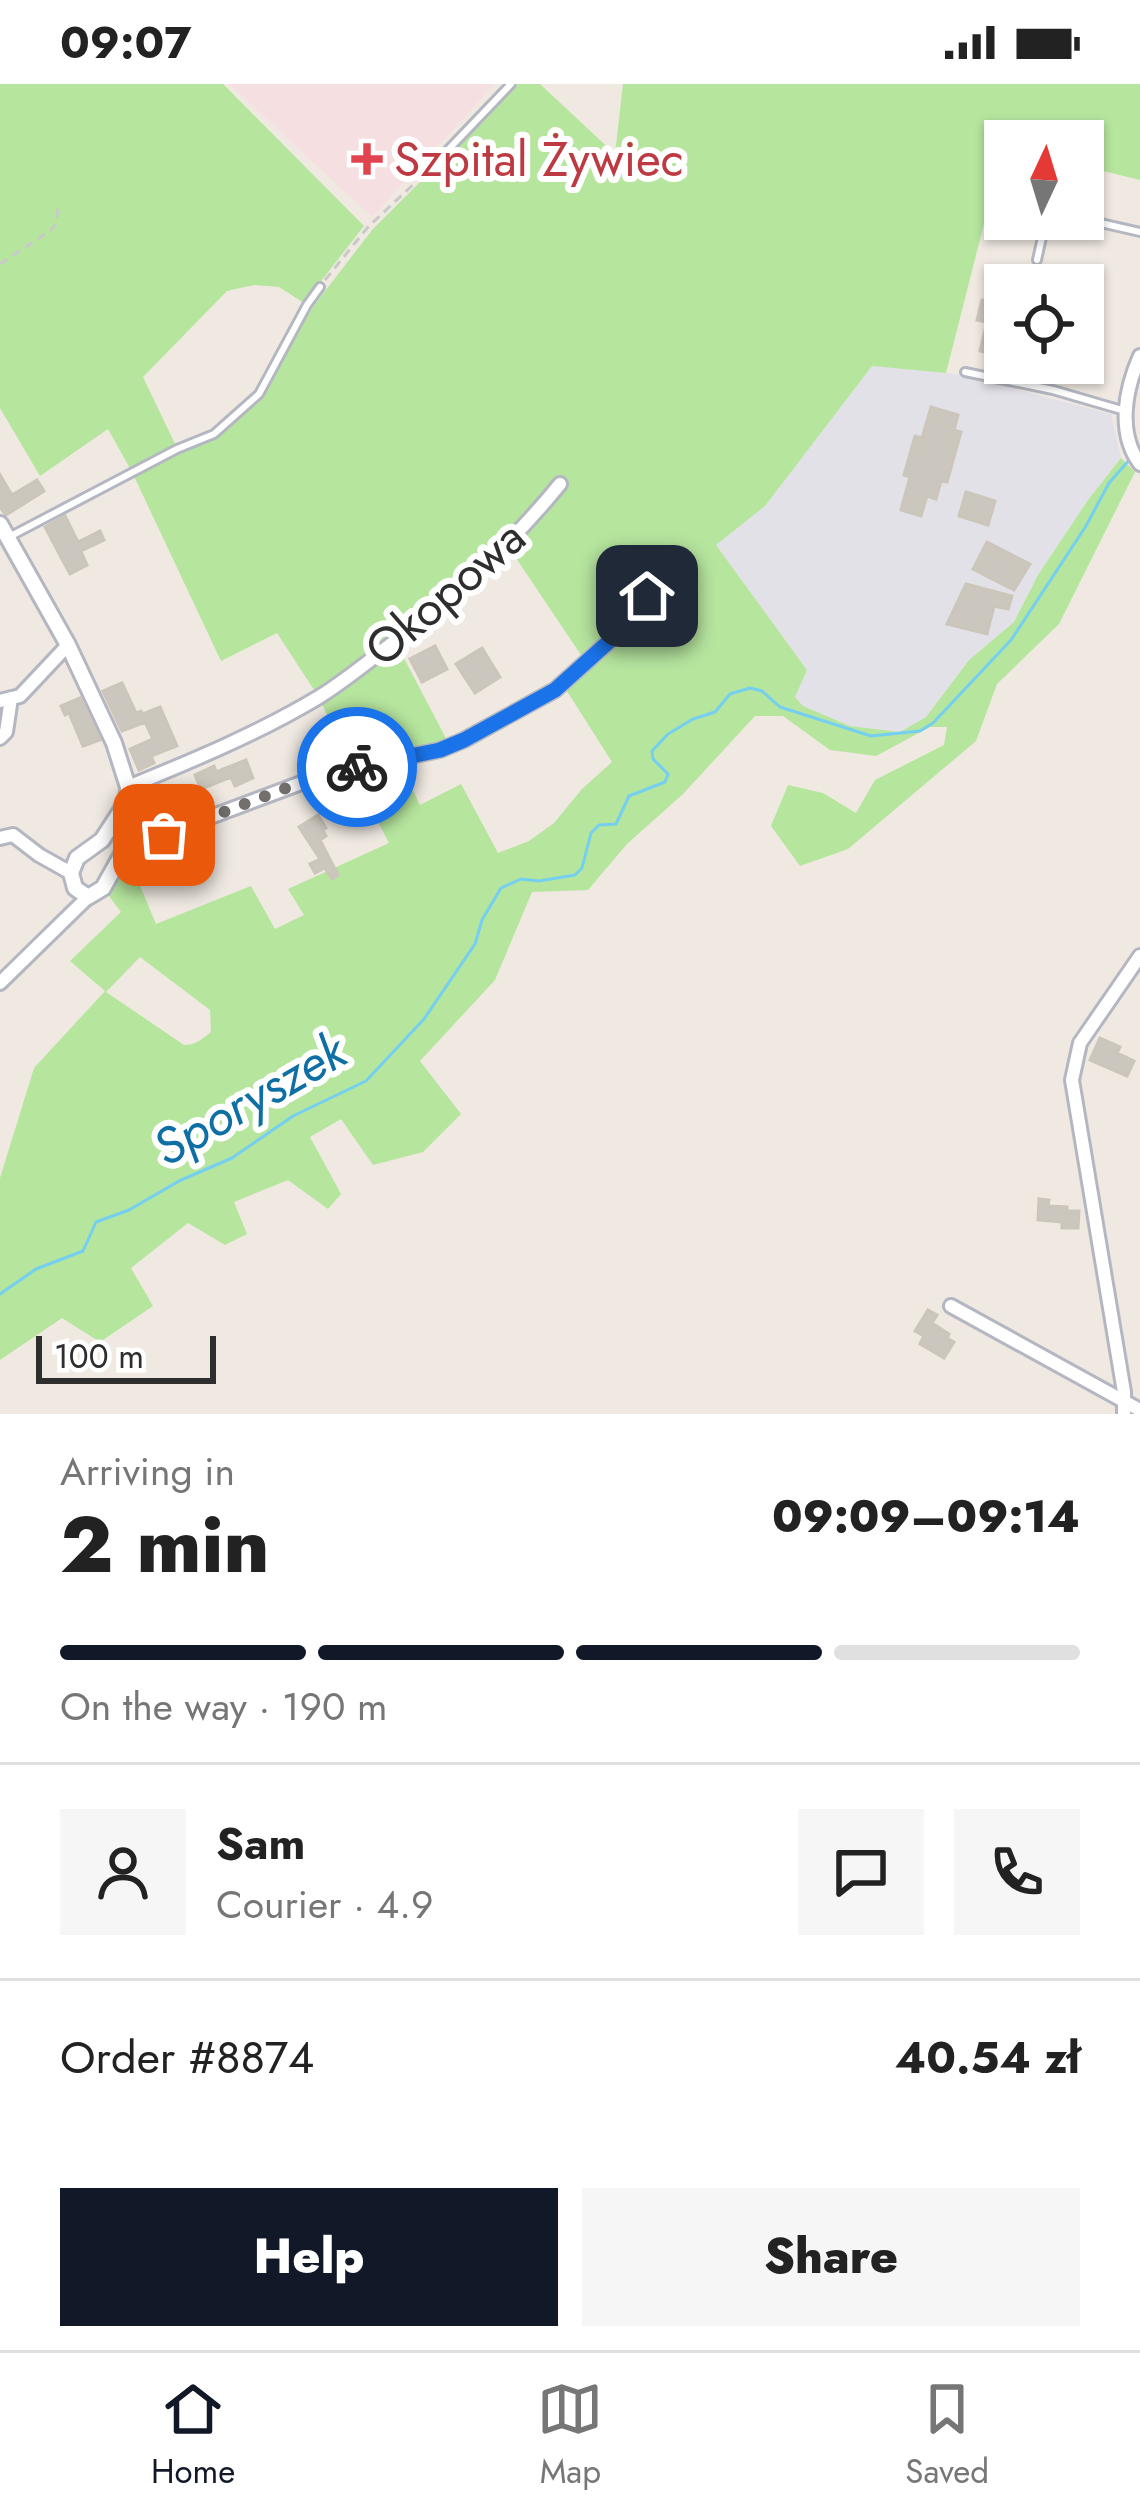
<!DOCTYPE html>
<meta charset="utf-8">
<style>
:root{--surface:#fff;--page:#f6f6f6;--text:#222;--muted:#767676;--line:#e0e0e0;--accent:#111827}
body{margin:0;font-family:Jost,sans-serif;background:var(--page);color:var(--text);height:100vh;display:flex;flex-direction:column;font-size:45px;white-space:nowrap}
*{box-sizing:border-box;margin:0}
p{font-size:39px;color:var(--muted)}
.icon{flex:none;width:66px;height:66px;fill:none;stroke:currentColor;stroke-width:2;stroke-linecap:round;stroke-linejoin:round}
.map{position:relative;height:1330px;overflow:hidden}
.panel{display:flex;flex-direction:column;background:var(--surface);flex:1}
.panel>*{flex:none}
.needle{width:78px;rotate:4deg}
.controls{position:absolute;left:984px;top:36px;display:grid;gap:24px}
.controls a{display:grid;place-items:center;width:120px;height:120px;border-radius:0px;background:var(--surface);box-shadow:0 3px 9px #0004;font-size:60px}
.scale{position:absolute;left:36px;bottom:30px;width:180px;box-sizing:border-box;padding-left:12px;border:6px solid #2e2e2e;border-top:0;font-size:33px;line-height:42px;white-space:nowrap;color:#2e2e2e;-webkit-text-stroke:9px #fff;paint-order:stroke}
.pin{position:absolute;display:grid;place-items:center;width:102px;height:102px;color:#fff;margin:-51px;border-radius:24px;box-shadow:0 6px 18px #0006}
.courier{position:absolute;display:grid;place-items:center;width:120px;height:120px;margin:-60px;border:9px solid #1a73e8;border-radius:50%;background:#fff;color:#222;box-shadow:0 3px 15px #0007}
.summary em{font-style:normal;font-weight:800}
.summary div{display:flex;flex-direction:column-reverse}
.summary{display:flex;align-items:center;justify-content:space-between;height:204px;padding:0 60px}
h1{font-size:78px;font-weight:800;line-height:90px}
.bar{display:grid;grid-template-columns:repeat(4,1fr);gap:18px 12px;align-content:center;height:144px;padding:0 60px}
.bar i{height:15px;border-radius:9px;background:var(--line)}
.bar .selected{background:var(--accent)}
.bar p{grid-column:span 4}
.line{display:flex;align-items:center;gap:30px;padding:0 60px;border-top:3px solid var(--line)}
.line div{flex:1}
.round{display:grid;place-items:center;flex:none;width:126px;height:126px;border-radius:0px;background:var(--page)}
.cta{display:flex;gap:24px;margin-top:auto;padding:24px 60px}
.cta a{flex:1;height:138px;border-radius:0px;background:var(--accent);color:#fff;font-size:48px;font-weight:800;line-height:138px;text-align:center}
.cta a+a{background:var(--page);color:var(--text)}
.status{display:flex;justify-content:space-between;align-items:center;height:84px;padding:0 60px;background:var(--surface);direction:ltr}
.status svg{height:33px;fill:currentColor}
.tabs{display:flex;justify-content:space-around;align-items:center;height:168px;border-top:3px solid var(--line);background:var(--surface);font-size:33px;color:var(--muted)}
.tabs a{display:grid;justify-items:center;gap:6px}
.tabs .selected{color:var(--accent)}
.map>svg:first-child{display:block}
.industrial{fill:#e3e1e8}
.medical{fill:#f5dfe0}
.green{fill:#b6e59e;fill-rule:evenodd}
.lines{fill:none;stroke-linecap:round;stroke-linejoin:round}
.stream{stroke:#75cff0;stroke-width:3}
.building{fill:#cbc7bf;stroke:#cbc5ba;stroke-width:3}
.service-casing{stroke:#b4b7c1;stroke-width:12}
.minor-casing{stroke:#b4b7c1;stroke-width:18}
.tertiary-casing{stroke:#b4b7c1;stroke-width:20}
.path{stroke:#c9c9c9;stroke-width:3;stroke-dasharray:9 6;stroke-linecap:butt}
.service{stroke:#fff;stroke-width:6}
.minor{stroke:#fff;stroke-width:12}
.tertiary{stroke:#fff;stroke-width:14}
.done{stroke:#726f6d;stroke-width:12;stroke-dasharray:0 21.6}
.route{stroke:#1a73e8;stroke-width:15}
.health-dot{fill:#e0444e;stroke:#fff;stroke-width:4.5}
.labels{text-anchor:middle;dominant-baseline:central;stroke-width:12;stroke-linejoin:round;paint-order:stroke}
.health-label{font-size:48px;fill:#be3a42;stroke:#fff;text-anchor:start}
.street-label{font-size:48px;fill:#2e2e2e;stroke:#fff}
.water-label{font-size:51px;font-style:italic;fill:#0d6fa3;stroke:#fff}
</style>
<div class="status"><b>09:07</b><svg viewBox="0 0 49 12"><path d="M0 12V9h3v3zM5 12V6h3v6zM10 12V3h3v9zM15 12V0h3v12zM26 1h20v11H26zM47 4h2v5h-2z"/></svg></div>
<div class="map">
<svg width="1140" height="1330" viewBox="0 0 1140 1330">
<rect width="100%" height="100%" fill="#efe9e1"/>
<path class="industrial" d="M872,281L957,290L1111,330L1121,374L1088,416L1038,491L1014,538L969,576L926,633L900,648L850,642L803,622L794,613L807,586L716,461L765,422Z"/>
<path class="medical" d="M229,0H495L372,133Z"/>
<path class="green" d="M0,0H223L364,142L304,219L279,203L254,201L227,207L143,293L177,364L217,352L261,315L312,224L372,146L518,0H540L615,70L623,0H1140V96L1083,82V57H1005L946,289L872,282L765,422L716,461L807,586L795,613L803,622L850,642L900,648L926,633L969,576L1014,538L1038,491L1088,416L1121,374L1135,388L1059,540L997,600L976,657L848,765L800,782L771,742L788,701L823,709L856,729L875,696L944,661L947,643H930L876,672L830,666L783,632H755L683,710L627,760L588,806L532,808L495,896L420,977L461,1030L423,1068L373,1081L341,1035L310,1053L341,1110L328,1125L288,1096L234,1118L247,1150L225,1161L188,1139L131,1184L153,1222L100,1258L62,1234L0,1276V1094L34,984L105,907L70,877L121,828L103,804L125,765L156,840L251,802L275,845L304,831L288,805L389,759L350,684L319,613L395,557L450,662L398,675L420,721L461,700L498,769L529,757L554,739L582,705L612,678L565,604L646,507L583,574L510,465L484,480L448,511L316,609L277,549L221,577L132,388L108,345L40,392L0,324ZM140,873L210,926L211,948C202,955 196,961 184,961L106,908Z"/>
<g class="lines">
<path class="stream" d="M0,1210L36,1185L83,1167L96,1138L129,1126L179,1097L232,1074L293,1032L366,997L424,935L475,860L482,836L501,804L521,795L539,797L575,791L582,784L591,749L599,741L616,740L629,712L665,698L668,690L653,675L652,667L668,650L693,635L715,628L730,610L750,604L762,607L780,623L871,652L920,647L933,639L1011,556L1086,442L1109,399L1131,374"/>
</g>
<path class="building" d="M982,216L1005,222V252L1000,272L980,267L987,238L977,236Z
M931,323L958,331L954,346L961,348L947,398L941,397L936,415L927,412L921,432L901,426L910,393L904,391L915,352L922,354Z
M0,391L12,411L37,396L44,407L6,431L0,423Z
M966,408L995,417L988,441L959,432Z
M65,432L78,458L100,447L104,456L81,467L87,481L70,490L45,443Z
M987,458L1030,480L1014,506L973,485Z
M966,500L1012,512L1008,525L994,522L987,550L947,540Z
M435,562L447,585L422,598L410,575Z
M482,564L500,593L475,609L456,580Z
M122,599L136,629L141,627L143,630L160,623L177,662L151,672L154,679L139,686L130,665L153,655L145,638L122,647L103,607Z
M80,614L100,656L83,662L69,629L65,631L61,622Z
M246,676L253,694L235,702L231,693L201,705L195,691L214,682L216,688Z
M318,731L326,744L323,746L326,752L320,756L338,791L332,795L325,784L315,789L310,780L320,775L299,743Z
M1100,954L1120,963L1117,969L1134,977L1127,992L1090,976Z
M1039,1115L1049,1116L1048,1122L1067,1123V1127H1079L1078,1144H1062V1138L1038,1136Z
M928,1226L937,1231L932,1239L949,1250L947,1254L954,1258L944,1274L920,1260L924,1252L915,1247Z"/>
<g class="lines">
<g class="service-casing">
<path id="service" d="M424,91L511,0
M1083,135L1140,148
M1037,176L1046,135
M965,288L1053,306L1125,327
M9,453L177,365L214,350L259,310L307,221L320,203"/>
</g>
<g class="minor-casing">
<path id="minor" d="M1140,272C1125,306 1117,349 1140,380
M0,617L20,612L68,561
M0,654L6,648L11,614
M128,703C194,676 259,649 319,613C343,598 364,581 386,564C451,515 509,463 560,400
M0,754L13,751L39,771L71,789
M125,765L328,689L440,666L464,656L555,606L614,553L647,512
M0,899L88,813
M951,1222L1140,1326
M1124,1330V1308L1072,996L1080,959L1140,872"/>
</g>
<g class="tertiary-casing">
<path id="tertiary" d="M0,440L68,561L114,659L128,703L125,765L103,804L88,813L75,804L71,789L77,774L102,756L126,719"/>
</g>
<path class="path" d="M0,180L51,146L55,141L58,125
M325,196L368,143L416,98"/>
<use href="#service" class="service"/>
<use href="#minor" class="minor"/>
<use href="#tertiary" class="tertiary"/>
</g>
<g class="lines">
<path class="done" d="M164,751L328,688L357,683"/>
<path class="route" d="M357,683L440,666L464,656L555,606L614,553L647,512"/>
</g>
<path class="health-dot" d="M361 57h12v12h12v12h-12v12h-12v-12h-12v-12h12z"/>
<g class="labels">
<g class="health-label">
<text x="394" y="75">Szpital Żywiec</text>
</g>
<g class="street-label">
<text transform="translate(445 509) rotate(-41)">Okopowa</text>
</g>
<g class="water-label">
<text transform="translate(249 1015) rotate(-30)">Sporyszek</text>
</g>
</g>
</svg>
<div class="controls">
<a><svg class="needle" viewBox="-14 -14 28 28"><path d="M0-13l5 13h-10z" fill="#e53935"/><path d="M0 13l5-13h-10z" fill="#767676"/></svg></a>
<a><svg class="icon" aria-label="locate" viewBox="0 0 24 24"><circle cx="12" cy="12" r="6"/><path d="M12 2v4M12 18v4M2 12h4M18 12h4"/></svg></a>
</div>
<div class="scale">100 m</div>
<div class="pin" style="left:164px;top:751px;background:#ea580c"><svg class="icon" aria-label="bag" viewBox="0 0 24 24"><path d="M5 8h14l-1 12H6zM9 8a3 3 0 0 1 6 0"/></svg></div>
<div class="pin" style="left:647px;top:512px;background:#1f2937"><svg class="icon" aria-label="home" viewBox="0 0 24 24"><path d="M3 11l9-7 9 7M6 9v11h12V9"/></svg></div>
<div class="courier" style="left:357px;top:683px"><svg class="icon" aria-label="bike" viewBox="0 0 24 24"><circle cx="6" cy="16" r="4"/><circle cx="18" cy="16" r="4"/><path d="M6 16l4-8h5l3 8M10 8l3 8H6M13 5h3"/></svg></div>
</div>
<section class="panel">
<div class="summary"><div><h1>2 min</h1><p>Arriving in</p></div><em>09:09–09:14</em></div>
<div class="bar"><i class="selected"></i><i class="selected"></i><i class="selected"></i><i></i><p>On the way · 190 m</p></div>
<div class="line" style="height:216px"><a class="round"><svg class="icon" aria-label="person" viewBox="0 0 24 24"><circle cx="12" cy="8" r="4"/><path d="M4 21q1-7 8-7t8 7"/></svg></a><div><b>Sam</b><p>Courier · 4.9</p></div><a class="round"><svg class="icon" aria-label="chat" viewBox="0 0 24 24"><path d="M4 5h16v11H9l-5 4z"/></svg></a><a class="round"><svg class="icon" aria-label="phone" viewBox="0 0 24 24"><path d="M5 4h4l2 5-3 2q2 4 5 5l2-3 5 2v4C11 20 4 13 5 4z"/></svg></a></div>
<div class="line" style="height:156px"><div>Order #8874</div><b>40.54 zł</b></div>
<div class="cta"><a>Help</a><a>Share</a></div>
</section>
<nav class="tabs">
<a class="selected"><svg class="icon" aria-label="home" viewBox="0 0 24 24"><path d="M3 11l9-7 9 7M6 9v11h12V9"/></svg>Home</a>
<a><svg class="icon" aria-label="map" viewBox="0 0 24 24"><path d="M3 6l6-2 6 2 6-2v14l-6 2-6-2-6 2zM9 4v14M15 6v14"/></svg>Map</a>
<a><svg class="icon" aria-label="saved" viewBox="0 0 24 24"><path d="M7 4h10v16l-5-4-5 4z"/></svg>Saved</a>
</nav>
